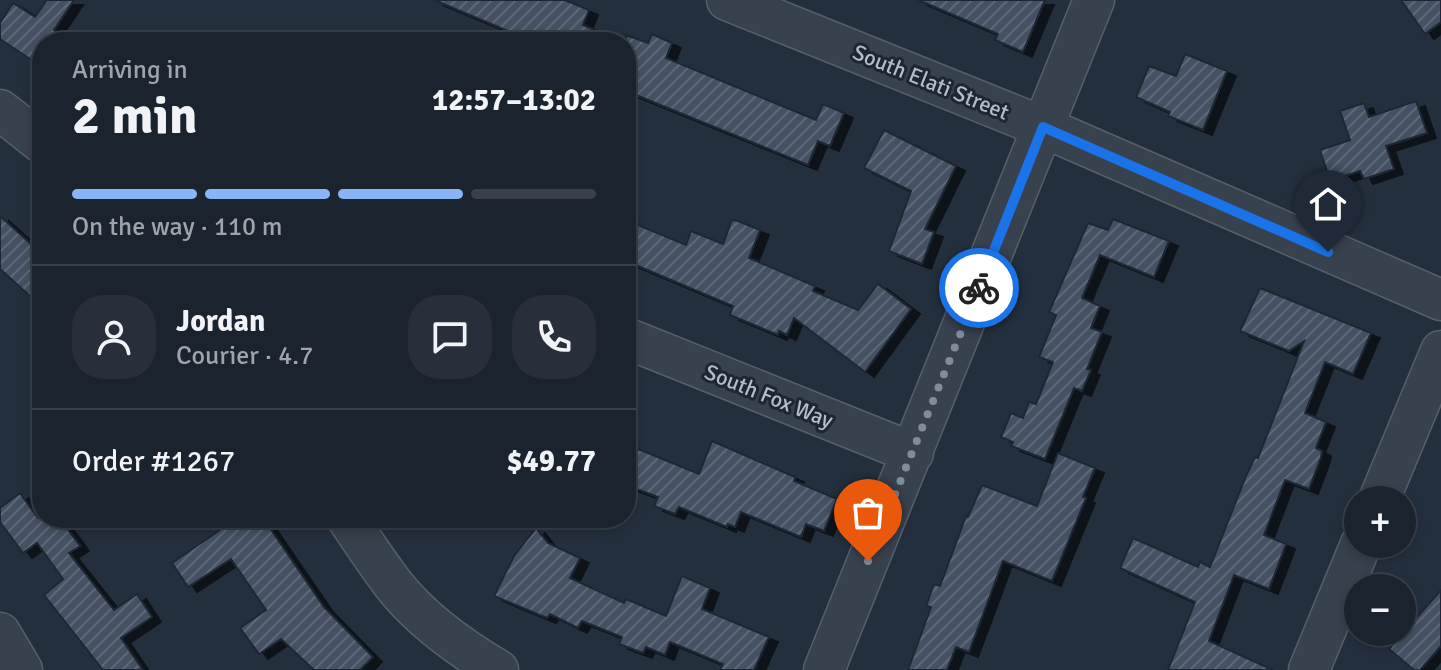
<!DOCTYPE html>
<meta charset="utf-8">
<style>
:root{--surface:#1b232e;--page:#282f3a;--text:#f1f3f6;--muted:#a0a4aa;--line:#39404a;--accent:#8ab4f8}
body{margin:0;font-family:Signika,sans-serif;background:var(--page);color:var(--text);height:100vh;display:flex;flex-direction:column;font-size:30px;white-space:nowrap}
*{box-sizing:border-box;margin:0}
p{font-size:26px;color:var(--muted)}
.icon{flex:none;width:44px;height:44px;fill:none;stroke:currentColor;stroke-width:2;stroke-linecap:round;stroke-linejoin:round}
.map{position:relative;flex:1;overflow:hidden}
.side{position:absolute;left:32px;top:32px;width:604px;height:496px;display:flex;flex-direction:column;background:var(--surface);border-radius:32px;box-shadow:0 4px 12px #0003,0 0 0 2px var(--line)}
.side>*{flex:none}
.tools{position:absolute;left:1344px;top:486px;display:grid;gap:16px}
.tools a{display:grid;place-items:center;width:72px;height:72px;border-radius:50%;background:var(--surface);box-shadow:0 4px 12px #0003,0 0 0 2px var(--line);font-size:40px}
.pin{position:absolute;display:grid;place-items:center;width:68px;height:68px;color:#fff;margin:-82px -34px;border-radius:50% 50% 50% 0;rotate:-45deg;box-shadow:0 0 8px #0007}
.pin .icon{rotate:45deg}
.courier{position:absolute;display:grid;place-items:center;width:80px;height:80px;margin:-40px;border:6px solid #1a73e8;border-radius:50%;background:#fff;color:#222;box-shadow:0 2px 10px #0007}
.summary em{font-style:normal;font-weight:700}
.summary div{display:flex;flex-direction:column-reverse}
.summary{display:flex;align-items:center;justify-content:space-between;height:136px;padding:0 40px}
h1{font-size:52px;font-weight:700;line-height:60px}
.bar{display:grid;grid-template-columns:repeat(4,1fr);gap:12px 8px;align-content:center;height:96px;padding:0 40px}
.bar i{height:10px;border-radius:6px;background:var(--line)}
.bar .selected{background:var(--accent)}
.bar p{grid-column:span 4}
.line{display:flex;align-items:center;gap:20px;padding:0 40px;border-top:2px solid var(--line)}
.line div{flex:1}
.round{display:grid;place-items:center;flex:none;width:84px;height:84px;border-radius:32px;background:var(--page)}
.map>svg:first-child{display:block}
.building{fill:url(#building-hatch);stroke:#1f2835;stroke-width:2;filter:url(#shadow)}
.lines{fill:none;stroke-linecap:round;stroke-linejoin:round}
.minor-casing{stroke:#565f6c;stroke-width:43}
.minor{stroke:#38414e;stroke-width:40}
.done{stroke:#828b98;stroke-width:8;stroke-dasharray:0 14.4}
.route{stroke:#1a73e8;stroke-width:10}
.labels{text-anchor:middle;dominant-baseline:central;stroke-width:6;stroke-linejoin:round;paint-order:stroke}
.street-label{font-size:22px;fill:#b4bcc9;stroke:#1d2633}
</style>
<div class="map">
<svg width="1441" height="670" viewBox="0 0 1441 670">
<defs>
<pattern id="building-hatch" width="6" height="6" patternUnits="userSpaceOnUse" patternTransform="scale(2)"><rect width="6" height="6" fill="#455162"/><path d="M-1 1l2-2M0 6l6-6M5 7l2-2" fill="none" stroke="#5d6877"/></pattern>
<filter id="shadow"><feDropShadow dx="9" dy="5" stdDeviation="0" flood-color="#0009"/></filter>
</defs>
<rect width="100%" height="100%" fill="#242f3e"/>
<path class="building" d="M47,0H74L54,30L73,42H42V67L0,39V23L13,3L35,17Z
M434,0H565L589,10L583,25L623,42H534Z
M918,0H1045L1023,52L995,40L998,34Z
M1401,0H1441V22L1425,34Z
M652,34L672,43L666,58L816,120L823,104L844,113L830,146L818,141L808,165L626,91V35L648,43Z
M1185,54L1227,71L1203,130L1168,116L1170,112L1136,97L1149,66L1176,76Z
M1416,101L1427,133L1386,146L1394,169L1364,179L1360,171L1330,181L1320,150L1350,140L1340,111L1364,103L1369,117Z
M884,130L956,166L925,229L934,232L922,264L889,251L911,191L864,168Z
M0,216L42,254V307L0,269Z
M1113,219L1169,241L1154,277L1100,255L1082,298L1100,306L1091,328L1102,332L1087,369L1091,370L1082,391L1074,388L1045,459L1011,446L1013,442L1001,437L1011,413L1023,418L1029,402L1036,404L1053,362L1039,357L1056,315L1049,312L1088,223L1108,230Z
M626,220L686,245L691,231L723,244L732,220L738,221L760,230L749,258L815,286L813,291L858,310L878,284L911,309L865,372L794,318L787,335L779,331L778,335L730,315L733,306L626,261Z
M1260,288L1371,333L1353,374L1325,362L1305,413L1326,422L1316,448L1322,451L1321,457L1309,489L1285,480L1264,535L1286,544L1269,589L1234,575L1209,641L1273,670H1168L1195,602L1120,568L1133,538L1198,567L1200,562L1210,567L1246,476L1255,457L1258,458L1304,341L1289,351L1240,331Z
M712,441L795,477L794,481L837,499L824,531L806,524L801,537L741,512L735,527L728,524L727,527L679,507L675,514L654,506L658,497L626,485V444L699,474Z
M1058,453L1095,468L1083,497L1086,498L1052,581L1003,561L969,652L956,647L947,670H908L931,607L926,606L934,584L940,586L966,516L968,517L982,485L1037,506Z
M20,493L38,518H72L64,524L80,546L69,553L114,610L137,594L152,617L121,638L143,670H103L44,595L63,579L37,543L23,553L0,522V508Z
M218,518H263L324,607L373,657L360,670H314L281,639L259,654L240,628L266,610L231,559L188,587L172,563L224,527Z
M536,528L548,543L580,558L570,578L624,603L626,599L666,616L682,576L710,588L702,609L769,637L754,670H720L723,664L670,642L665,655L646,647L643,653L619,644L622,637L582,621L578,628L550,614L547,618L494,596L514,556Z
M1441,590V646L1420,670H1414L1389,649Z"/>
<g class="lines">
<g class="minor-casing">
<path id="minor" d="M727,0L1043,127L1441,300
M0,110L42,143
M626,338L913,453
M1379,500L1441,351
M347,518C362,540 377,563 393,584C421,620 459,647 498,670
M0,633L22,670
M824,670L1094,0
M1309,670L1361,544"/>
</g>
<use href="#minor" class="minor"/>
</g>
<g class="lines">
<path class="done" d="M868,561L979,288"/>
<path class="route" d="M979,288L1043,127L1328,252"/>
</g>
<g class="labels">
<g class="street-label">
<text transform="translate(931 82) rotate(22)">South Elati Street</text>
<text transform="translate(769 396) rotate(22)">South Fox Way</text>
</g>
</g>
</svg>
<div class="tools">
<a>+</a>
<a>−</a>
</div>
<div class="pin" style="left:868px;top:561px;background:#ea580c"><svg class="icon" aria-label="bag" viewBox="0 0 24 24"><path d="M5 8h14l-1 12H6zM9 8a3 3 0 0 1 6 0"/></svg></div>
<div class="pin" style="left:1328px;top:252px;background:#1f2937"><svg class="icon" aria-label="home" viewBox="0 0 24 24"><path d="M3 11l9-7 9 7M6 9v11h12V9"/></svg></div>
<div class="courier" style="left:979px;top:288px"><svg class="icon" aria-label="bike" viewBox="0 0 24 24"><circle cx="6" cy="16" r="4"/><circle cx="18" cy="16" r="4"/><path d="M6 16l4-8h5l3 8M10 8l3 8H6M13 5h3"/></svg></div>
<section class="side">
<div class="summary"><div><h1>2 min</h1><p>Arriving in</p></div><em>12:57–13:02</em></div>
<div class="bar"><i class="selected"></i><i class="selected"></i><i class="selected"></i><i></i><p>On the way · 110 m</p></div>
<div class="line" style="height:144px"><a class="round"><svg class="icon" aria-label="person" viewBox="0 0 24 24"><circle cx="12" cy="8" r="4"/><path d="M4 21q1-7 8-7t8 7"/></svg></a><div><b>Jordan</b><p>Courier · 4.7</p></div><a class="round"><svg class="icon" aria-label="chat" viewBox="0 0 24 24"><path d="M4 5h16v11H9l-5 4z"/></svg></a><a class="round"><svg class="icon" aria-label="phone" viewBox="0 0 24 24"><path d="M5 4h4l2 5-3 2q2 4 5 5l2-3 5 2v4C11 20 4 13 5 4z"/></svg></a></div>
<div class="line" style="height:104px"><div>Order #1267</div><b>$49.77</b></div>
</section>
</div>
